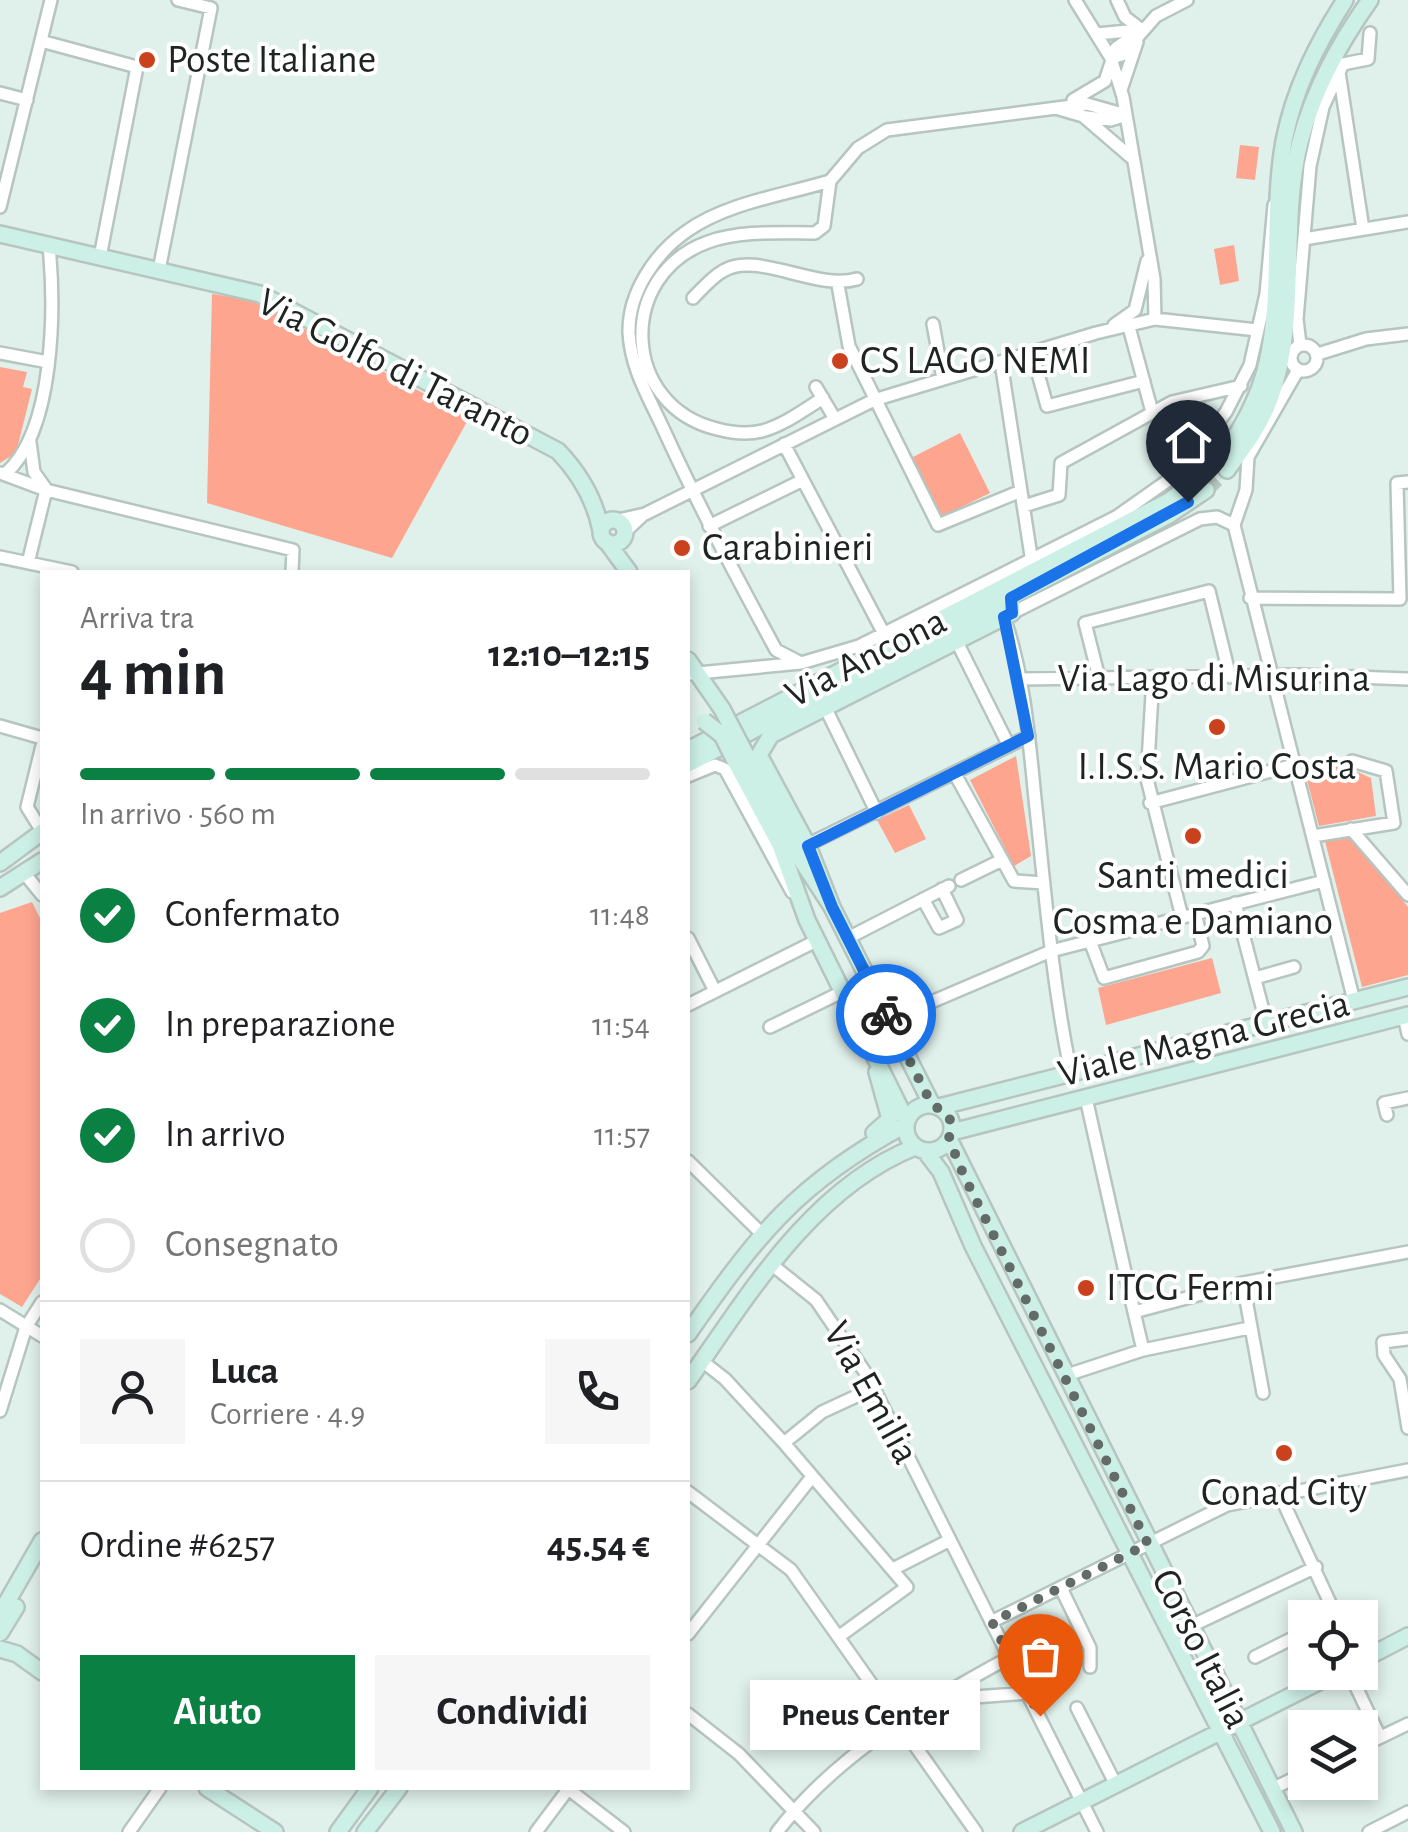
<!DOCTYPE html>
<html lang="it">
<meta charset="utf-8">
<style>
:root{--surface:#fff;--page:#f6f6f6;--text:#202124;--muted:#757577;--line:#e0e0e0;--accent:#0b8043}
body{margin:0;font-family:"Alegreya Sans",sans-serif;background:var(--page);color:var(--text);height:100vh;display:flex;flex-direction:column;font-size:38px;white-space:nowrap}
*{box-sizing:border-box;margin:0}
p{font-size:32px;color:var(--muted)}
.icon{flex:none;width:55px;height:55px;fill:none;stroke:currentColor;stroke-width:2;stroke-linecap:round;stroke-linejoin:round}
.map{position:relative;flex:1;overflow:hidden}
.side{position:absolute;left:40px;top:570px;width:650px;height:1220px;display:flex;flex-direction:column;background:var(--surface);border-radius:0px;box-shadow:0 5px 15px #0003}
.side>*{flex:none}
.controls{position:absolute;left:1288px;top:1600px;display:grid;gap:20px}
.controls a{display:grid;place-items:center;width:90px;height:90px;border-radius:0px;background:var(--surface);box-shadow:0 5px 15px #0003;font-size:50px}
.pin{position:absolute;display:grid;place-items:center;width:85px;height:85px;color:#fff;margin:-102px -42px;border-radius:50% 50% 50% 0;rotate:-45deg;box-shadow:0 0 10px #0007}
.pin .icon{rotate:45deg}
.courier{position:absolute;display:grid;place-items:center;width:100px;height:100px;margin:-50px;border:8px solid #1a73e8;border-radius:50%;background:#fff;color:#222;box-shadow:0 2px 12px #0007}
.bubble{position:absolute;height:70px;border-radius:0px;background:var(--surface);box-shadow:0 5px 15px #0003;font-size:32px;font-weight:600;line-height:70px;text-align:center}
.headline em{font-style:normal;font-weight:600}
.headline div{display:flex;flex-direction:column-reverse}
.headline{display:flex;align-items:center;justify-content:space-between;height:170px;padding:0 40px}
h1{font-size:65px;font-weight:600;line-height:75px}
.bar{display:grid;grid-template-columns:repeat(4,1fr);gap:15px 10px;align-content:center;height:120px;padding:0 40px}
.bar i{height:12px;border-radius:8px;background:var(--line)}
.bar .selected{background:var(--accent)}
.bar p{grid-column:span 4}
.line{display:flex;align-items:center;gap:25px;padding:0 40px;border-top:2px solid var(--line)}
.line div{flex:1}
.round{display:grid;place-items:center;flex:none;width:105px;height:105px;border-radius:0px;background:var(--page)}
ol{padding:0 40px;list-style:none}
li{display:flex;align-items:center;gap:30px;height:110px}
li p{margin-inline-start:auto}
li .icon{padding:10px;border-radius:50%;background:var(--accent);color:#fff;stroke-width:4}
li:last-child{color:var(--muted)}
li i{width:55px;height:55px;border:5px solid var(--line);border-radius:50%}
.button{display:flex;gap:20px;margin-top:auto;padding:20px 40px}
.button a{flex:1;height:115px;border-radius:0px;background:var(--accent);color:#fff;font-size:40px;font-weight:600;line-height:115px;text-align:center}
.button a+a{background:var(--page);color:var(--text)}
.map>svg:first-child{display:block}
.green{fill:#fda58f}
.lines{fill:none;stroke-linecap:round;stroke-linejoin:round}
.secondary-tunnel{stroke:#b9c7c2;stroke-width:15;stroke-dasharray:15 8;stroke-linecap:butt}
.street-casing{stroke:#b6c5bf;stroke-width:16}
.secondary-casing{stroke:#b6c5bf;stroke-width:20}
.street{stroke:#fff;stroke-width:11}
.secondary{stroke:#cdf0e6;stroke-width:15}
.secondary-bridge-casing{stroke:#b6c5bf;stroke-width:20;stroke-linecap:butt}
.secondary-bridge{stroke:#cdf0e6;stroke-width:15}
.done{stroke:#626b68;stroke-width:10;stroke-dasharray:0 18}
.route{stroke:#1a73e8;stroke-width:12}
.poi-dot{fill:#ca411d;stroke:#fff;stroke-width:4}
.labels{text-anchor:middle;dominant-baseline:central;stroke-width:8;stroke-linejoin:round;paint-order:stroke}
.poi-label{font-size:40px;fill:#1e2422;stroke:#fff;text-anchor:start}
.street-label{font-size:40px;fill:#1e2422;stroke:#fff}
</style>
<div class="map">
<svg width="1408" height="1832" viewBox="0 0 1408 1832">
<rect width="100%" height="100%" fill="#e0f0ea"/>
<path class="green" d="M1240,145L1259,147L1255,180L1236,178Z
M1234,245L1239,281L1220,285L1214,249Z
M212,294L251,300L469,418L392,558L207,503Z
M0,367L27,372L23,387L32,389L16,453L0,463Z
M960,433L990,493L941,517L911,458Z
M1016,756L1031,856L1014,866L970,780Z
M1342,765L1371,778L1376,816L1319,826L1304,768Z
M909,805L926,839L895,853L877,820Z
M1350,837L1408,907V975L1362,987L1325,841Z
M32,902L42,922V1276L22,1307L0,1294V913Z
M1212,958L1221,993L1106,1025L1098,988Z"/>
<g class="lines">
<path class="secondary-tunnel" d="M1194,482L1220,460
M1206,490L1227,470"/>
<g class="street-casing">
<path id="street" d="M1075,0L1111,58L1123,97L1154,279L1155,319
M1117,0L1125,17L1142,30
M1097,34L1138,30
M41,41L137,67L100,257
M1111,58L1122,55L1156,16L1187,0
M1339,72L1363,229
M1121,90L1137,42
M0,93L27,100
M1073,100L1105,81L1116,48L1142,30
M1059,109L1083,116L1133,159
M1087,117L1111,120L1126,115
M830,181L858,148L887,130L1087,104L1126,115
M0,207L51,0
M1304,239L1408,222
M159,270L211,8L178,0
M838,285L849,346L938,525L1021,491
M693,298C702,289 712,277 723,271C756,250 816,291 857,279
M933,324L943,379
M1114,325L1135,310L1147,261
M1129,327L1152,412
M1300,345L1297,319L1310,166L1323,107L1343,64L1368,59L1370,33
M1291 358a13 13 0 1 1 26 0a13 13 0 1 1-26 0Z
M1032,352L1047,406L1144,381
M0,353L48,362
M1318,354L1366,339L1408,334
M1001,362L1031,556
M816,387L835,419
M823,398C804,410 784,425 762,431C746,435 732,433 717,429C621,406 616,275 708,242C740,230 781,233 815,233L824,226L830,181
M30,442L34,472L46,489
M784,444L883,632
M0,473L46,490L293,550L292,572
M5,474C55,431 55,307 49,246
M1024,506L1059,495L1061,463L1172,402L1241,386
M618,520L645,514L874,400L1096,333L1155,319L1257,330
M1234,525L1354,1001
M1234,525L1246,490L1248,457L1298,370
M709,526L803,480
M626,531L642,516
M0,557L72,572
M28,563L46,490
M1250,598L1400,599L1397,483L1408,482
M1012,613L1200,519L1217,517L1234,525
M1004,617C1024,675 1029,738 1035,799C1045,891 1052,983 1071,1073
M956,640L1009,746
M801,663L776,650C736,576 697,503 662,426C648,396 631,368 629,333C628,293 655,253 687,231C726,203 784,195 830,181
M688,674L801,663L859,646L1116,517L1177,474L1226,412L1250,365L1266,294L1274,205
M1153,677L1147,779L1182,917
M1099,678L1085,623L1209,591L1230,677
M1020,679L1300,675L1408,679
M825,707L877,813
M0,726L42,738
M42,746L27,807L42,831
M955,774L1014,881L1044,883
M688,776L715,765L725,769L792,892
M1150,803L1294,765
M1351,829L1408,895
M1313,836L1394,823L1386,771L1352,761
M803,847L1029,736
M25,874L42,895
M961,880L1002,860
M923,899L939,928L957,920L942,889
M1235,903L1266,1022
M688,938L715,991
M848,938L949,886
M1090,941L1104,978L1198,952L1203,946L1195,913
M1255,978L1294,967
M688,1005L818,940
M1404,1016L1408,1034
M889,1020L1051,951L1324,881
M770,1027L844,991
M1086,1098L1134,1312
M1387,1115L1384,1103L1408,1098
M688,1161L761,1233
M771,1264L816,1300L867,1375L1097,1832
M1243,1283L1263,1393
M0,1310L42,1336
M1408,1339L1383,1342L1384,1355L1400,1379L1408,1428
M1143,1350L1249,1328
M702,1361L725,1379L784,1443L907,1587L841,1635
M1067,1375L1143,1350L1134,1312L1243,1283L1408,1252
M0,1411L26,1327L42,1302
M784,1443L822,1412L874,1388
M688,1492L791,1570L976,1832
M1279,1493L1337,1618
M893,1569L950,1540
M1061,1588L1090,1648V1667
M991,1622L1227,1505L1408,1470
M1189,1627L1316,1567
M688,1634L811,1478
M1255,1657L1305,1632
M1349,1672L1380,1737
M935,1700L1028,1693
M1077,1708L1115,1783
M688,1714L739,1754L814,1832
M1360,1747L1408,1724
M567,1788L624,1832
M1272,1789L1305,1773
M129,1832L160,1788
M536,1832L569,1788
M777,1832C837,1754 925,1703 1010,1657
M1369,1832L1408,1812"/>
</g>
<g class="secondary-casing">
<path id="secondary" d="M0,234L260,294L558,451C580,474 595,499 601,531
M1220,460C1241,430 1259,399 1267,363C1283,295 1271,212 1284,141C1294,89 1317,44 1345,0
M1227,470C1243,448 1261,425 1270,399C1300,318 1279,225 1300,142C1314,89 1339,44 1370,0
M601 532a12 12 0 1 1 24 0a12 12 0 1 1-24 0Z
M607,542L629,572
M688,660L722,709
M688,750L1169,501L1194,482
M745,753L794,849L832,907L932,1105
M734,759L780,845L807,920L906,1120
M688,764L1169,515L1206,490
M0,863L42,832
M0,888L42,861
M832,907L808,846L759,755L771,735L1012,613L1011,598
M906 1128a23 23 0 1 1 46 0a23 23 0 1 1-46 0Z
M939,1107L1408,987
M952,1132L1408,1015
M874,1133L890,1119L877,1072
M949,1139L1294,1832
M925,1151L941,1172L973,1246L1272,1832
M688,1334C757,1235 797,1183 905,1125
M688,1381C749,1294 812,1188 915,1147
M0,1614L42,1541
M0,1633L16,1607
M0,1649L17,1654L42,1672
M1360,1661L1408,1636
M207,1788L275,1832
M338,1832L370,1788
M365,1832L399,1788
M1022,1832L1338,1672"/>
</g>
<use href="#street" class="street"/>
<use href="#secondary" class="secondary"/>
<g class="secondary-bridge-casing">
<path id="secondary-bridge" d="M722,709L745,753
M704,721L722,735L734,759"/>
</g>
<use href="#secondary-bridge" class="secondary-bridge"/>
</g>
<g class="lines">
<path class="done" d="M886,1014L932,1105L947,1113L951,1122L949,1139L964,1176L1148,1544L992,1622L1040,1716"/>
<path class="route" d="M886,1014L832,907L808,846L1028,736L1004,617L1012,613L1011,598L1188,502"/>
</g>
<g class="poi-dot">
<circle cx="147" cy="60" r="10"/>
<circle cx="840" cy="361" r="10"/>
<circle cx="682" cy="548" r="10"/>
<circle cx="1217" cy="727" r="10"/>
<circle cx="1193" cy="836" r="10"/>
<circle cx="1086" cy="1288" r="10"/>
<circle cx="1284" cy="1453" r="10"/>
</g>
<g class="labels">
<g class="poi-label">
<text x="167" y="60">Poste Italiane</text>
<text x="860" y="361">CS LAGO NEMI</text>
<text x="702" y="548">Carabinieri</text>
<text x="1217" y="767" text-anchor="middle">I.I.S.S. Mario Costa</text>
<text x="1193" y="876" text-anchor="middle">Santi medici<tspan x="1193" dy="46">Cosma e Damiano</tspan></text>
<text x="1106" y="1288">ITCG Fermi</text>
<text x="1284" y="1493" text-anchor="middle">Conad City</text>
</g>
<g class="street-label">
<text transform="translate(395 368) rotate(27)">Via Golfo di Taranto</text>
<text transform="translate(866 658) rotate(-27)">Via Ancona</text>
<text x="1214" y="679">Via Lago di Misurina</text>
<text transform="translate(1204 1039) rotate(-14)">Viale Magna Grecia</text>
<text transform="translate(871 1393) rotate(61)">Via Emilia</text>
<text transform="translate(1201 1649) rotate(63)">Corso Italia</text>
</g>
</g>
</svg>
<div class="controls">
<a><svg class="icon" aria-label="locate" viewBox="0 0 24 24"><circle cx="12" cy="12" r="6"/><path d="M12 2v4M12 18v4M2 12h4M18 12h4"/></svg></a>
<a><svg class="icon" aria-label="layers" viewBox="0 0 24 24"><path d="M12 4l9 5-9 5-9-5zM3 14l9 5 9-5"/></svg></a>
</div>
<div class="pin" style="left:1040px;top:1716px;background:#ea580c"><svg class="icon" aria-label="bag" viewBox="0 0 24 24"><path d="M5 8h14l-1 12H6zM9 8a3 3 0 0 1 6 0"/></svg></div>
<div class="pin" style="left:1188px;top:502px;background:#1f2937"><svg class="icon" aria-label="home" viewBox="0 0 24 24"><path d="M3 11l9-7 9 7M6 9v11h12V9"/></svg></div>
<div class="courier" style="left:886px;top:1014px"><svg class="icon" aria-label="bike" viewBox="0 0 24 24"><circle cx="6" cy="16" r="4"/><circle cx="18" cy="16" r="4"/><path d="M6 16l4-8h5l3 8M10 8l3 8H6M13 5h3"/></svg></div>
<div class="bubble" style="left:750px;top:1680px;width:230px">Pneus Center</div>
<section class="side">
<div class="headline"><div><h1>4 min</h1><p>Arriva tra</p></div><em>12:10–12:15</em></div>
<div class="bar"><i class="selected"></i><i class="selected"></i><i class="selected"></i><i></i><p>In arrivo · 560 m</p></div>
<ol>
<li><svg class="icon" aria-label="check" viewBox="0 0 24 24"><path d="M5 12l5 5 9-10"/></svg>Confermato<p>11:48</p></li>
<li><svg class="icon" aria-label="check" viewBox="0 0 24 24"><path d="M5 12l5 5 9-10"/></svg>In preparazione<p>11:54</p></li>
<li><svg class="icon" aria-label="check" viewBox="0 0 24 24"><path d="M5 12l5 5 9-10"/></svg>In arrivo<p>11:57</p></li>
<li><i></i>Consegnato</li>
</ol>
<div class="line" style="height:180px"><a class="round"><svg class="icon" aria-label="person" viewBox="0 0 24 24"><circle cx="12" cy="8" r="4"/><path d="M4 21q1-7 8-7t8 7"/></svg></a><div><b>Luca</b><p>Corriere · 4.9</p></div><a class="round"><svg class="icon" aria-label="phone" viewBox="0 0 24 24"><path d="M5 4h4l2 5-3 2q2 4 5 5l2-3 5 2v4C11 20 4 13 5 4z"/></svg></a></div>
<div class="line" style="height:130px"><div>Ordine #6257</div><b>45.54 €</b></div>
<div class="button"><a>Aiuto</a><a>Condividi</a></div>
</section>
</div>
